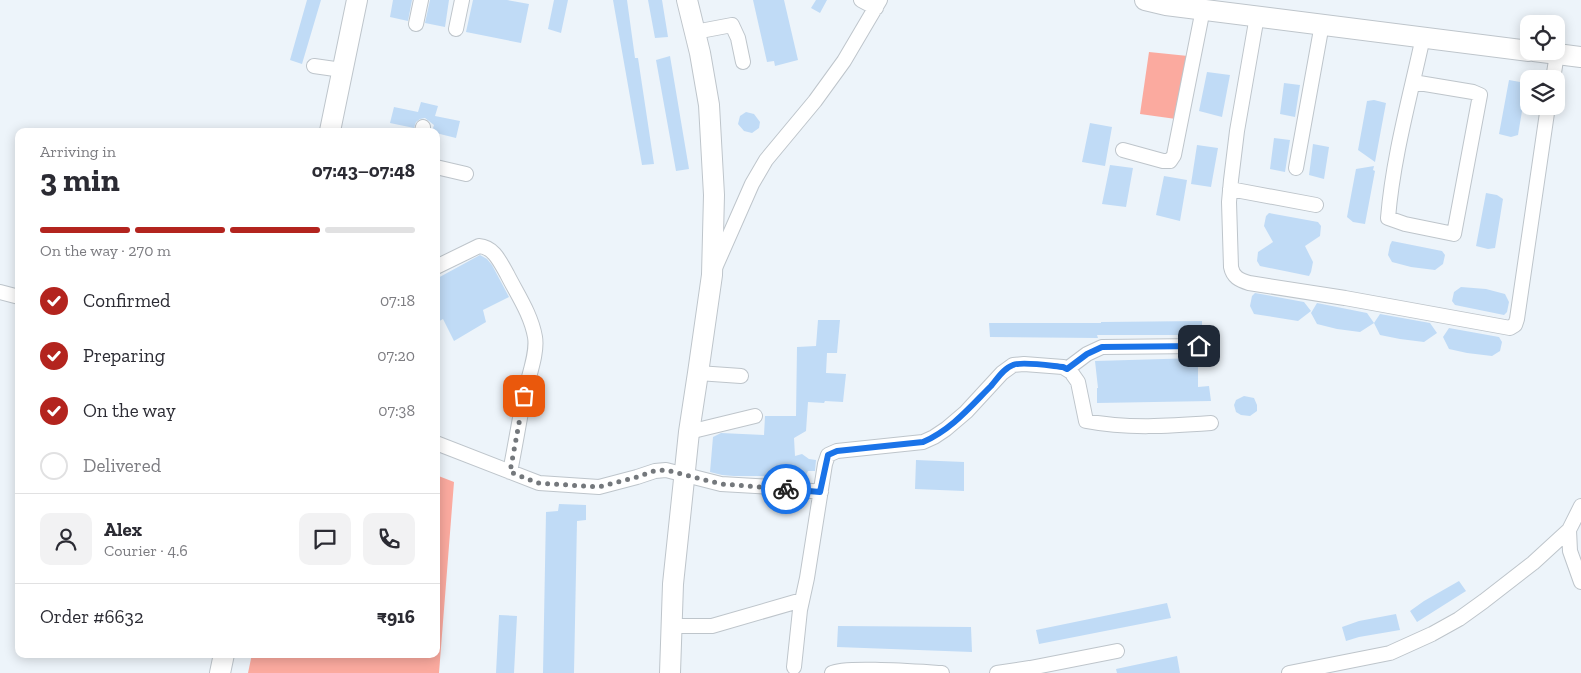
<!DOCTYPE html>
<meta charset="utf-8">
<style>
:root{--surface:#fff;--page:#f2f2f3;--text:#2b2b33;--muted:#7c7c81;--line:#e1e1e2;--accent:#b3241e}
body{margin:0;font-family:"Zilla Slab",serif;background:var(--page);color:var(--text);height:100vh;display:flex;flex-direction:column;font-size:19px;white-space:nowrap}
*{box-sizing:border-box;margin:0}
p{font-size:16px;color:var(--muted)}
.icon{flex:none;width:28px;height:28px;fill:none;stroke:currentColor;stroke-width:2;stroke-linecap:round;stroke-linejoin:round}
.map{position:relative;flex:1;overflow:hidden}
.panel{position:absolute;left:15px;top:128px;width:425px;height:530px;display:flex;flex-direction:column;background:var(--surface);border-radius:10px;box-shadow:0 2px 12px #0003}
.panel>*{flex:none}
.controls{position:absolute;left:1520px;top:15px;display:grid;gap:10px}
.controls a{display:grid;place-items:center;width:45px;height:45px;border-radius:10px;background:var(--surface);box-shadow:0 2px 12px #0003;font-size:25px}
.pin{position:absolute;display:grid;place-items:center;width:42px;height:42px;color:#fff;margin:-21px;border-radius:10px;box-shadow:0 2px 8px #0006}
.courier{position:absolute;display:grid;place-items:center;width:50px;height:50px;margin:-25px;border:4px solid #1a73e8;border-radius:50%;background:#fff;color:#222;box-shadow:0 1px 6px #0007}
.summary em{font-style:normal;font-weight:700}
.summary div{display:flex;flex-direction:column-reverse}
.summary{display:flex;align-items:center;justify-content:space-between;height:85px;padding:0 25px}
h1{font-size:32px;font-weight:700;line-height:38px}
.bar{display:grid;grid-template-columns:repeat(4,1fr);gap:8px 5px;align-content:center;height:60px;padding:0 25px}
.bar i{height:6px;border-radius:4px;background:var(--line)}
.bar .active{background:var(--accent)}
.bar p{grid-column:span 4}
.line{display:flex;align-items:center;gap:12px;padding:0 25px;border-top:1px solid var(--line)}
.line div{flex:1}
.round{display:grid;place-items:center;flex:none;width:52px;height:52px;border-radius:10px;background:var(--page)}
ol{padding:0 25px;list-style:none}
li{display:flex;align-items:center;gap:15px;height:55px}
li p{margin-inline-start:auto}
li .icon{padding:5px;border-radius:50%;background:var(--accent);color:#fff;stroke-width:4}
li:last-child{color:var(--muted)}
li i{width:28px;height:28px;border:2px solid var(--line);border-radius:50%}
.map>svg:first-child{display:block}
.green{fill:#fbaa9f}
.building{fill:#c0dbf6}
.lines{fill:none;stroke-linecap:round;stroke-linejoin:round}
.street-casing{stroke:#bec5cb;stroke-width:16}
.secondary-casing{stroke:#bec5cb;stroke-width:22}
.street{stroke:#fff;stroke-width:14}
.secondary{stroke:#fff;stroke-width:20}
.done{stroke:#74787c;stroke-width:5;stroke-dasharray:0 9}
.route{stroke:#1a73e8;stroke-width:6}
</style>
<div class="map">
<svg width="1581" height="673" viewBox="0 0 1581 673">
<rect width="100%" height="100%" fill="#edf4fa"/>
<path class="green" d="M1149,52L1188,56L1176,119L1140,114Z
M436,475L454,482L439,673H248L252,654H436Z"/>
<path class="building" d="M307,0H321L302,64L290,60Z
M393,0H412L408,21L390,17Z
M430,0H449L445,27L425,23Z
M473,0H507L529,4L521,43L466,32Z
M554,0H568L561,33L548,29Z
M613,0H627L635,58H638L654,164L642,165Z
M648,0H662L668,37L655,38Z
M753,0H784L798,60L775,66L774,61L767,62Z
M816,0H827L820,13L811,8Z
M670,56L689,169L676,171L656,60Z
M1207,72L1230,75L1222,117L1199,111Z
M1509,80L1520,82L1526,87L1518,135L1511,137L1499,134Z
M1284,83L1300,85L1295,117L1280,114Z
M1374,100L1386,103L1375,162L1358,150L1367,101Z
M421,102L438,106L435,116L460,121L456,138L436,133V131H432L434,125L425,118L420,119L416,122L414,128L390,123L394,107L418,112Z
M746,112L754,114L760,122L759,128L752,133L744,131L738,124L740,116Z
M1090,123L1112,127L1105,166L1082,162Z
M1274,138L1290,140L1285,172L1270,169Z
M1313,144L1329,147L1324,179L1309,175Z
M1197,145L1218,148L1211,187L1191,184Z
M1110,165L1133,168L1126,207L1102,204Z
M1374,166L1373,170L1375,171L1365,224L1353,222L1347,217L1356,169Z
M1164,176L1187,180L1180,221L1156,215Z
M1486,193L1497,195L1503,199L1495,248L1488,249L1476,246Z
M1269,213L1318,222L1321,226L1320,236L1305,246L1313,262L1311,272L1309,276L1260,266L1257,261L1258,252L1273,242L1264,226L1266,216Z
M1392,241L1442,251L1445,255L1443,264L1435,270L1411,267L1392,262L1388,255L1390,245Z
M480,255L487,259L492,265L509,297L483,310L486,322L454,341L443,319L436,323V279Z
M1461,287L1486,289L1505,294L1509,302L1507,312L1504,315L1455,305L1452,301L1454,292Z
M1255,293L1304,302L1311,311L1298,321L1254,314L1250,306L1252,296Z
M1317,303L1367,313L1374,323L1380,314L1430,323L1437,333L1424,342L1400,339L1380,335L1374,323L1360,332L1337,329L1317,324L1311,313Z
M818,320H840L837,353H827L826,373L846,374L843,402L825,401L824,403L808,402L806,431L794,438L795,456L802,454L809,459L816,460L815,471H808L803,481L788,480L787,476H734L722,475L710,472L713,437L721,433L764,435L765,416H796L797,347L816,346Z
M1202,321V335H1097L1098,338L990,337L989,323H1101V322Z
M1449,328L1499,337L1502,342L1500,351L1492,356L1467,353L1449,349L1443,337Z
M1198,358V387L1209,386L1211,401L1097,403V388H1098L1095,361Z
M1244,396L1254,398L1257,405V411L1250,416L1241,415L1236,412L1234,405L1236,400Z
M916,460L964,462V491L915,489Z
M559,504L586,505V520L577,521L574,673H543L546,512L558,511Z
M1459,581L1466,591L1417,622L1410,611L1424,601Z
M1167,603L1171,618L1039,644L1036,630Z
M1396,614L1400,630L1359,637L1346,641L1342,627L1359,621Z
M499,615L517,616L514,673H496Z
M838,626L971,627L972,652L837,647Z
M1177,656L1180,673H1117L1116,669Z"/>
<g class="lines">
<g class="street-casing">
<path id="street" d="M861,0L876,8
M1257,16L1237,131L1231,180L1229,202L1231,267C1233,277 1239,280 1249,283L1345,298L1510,328L1515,325L1517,319L1548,106
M416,24L421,0
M456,29L462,0
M695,32L732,25L738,38L743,62
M314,66L342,70
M1553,79L1557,54
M1413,82L1473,92L1480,95L1454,234L1405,224L1388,218C1393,157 1410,97 1423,37
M422,131L423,127
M1123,150L1163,161H1170L1174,155L1203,9
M436,167L466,174
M1296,168L1322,24
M1230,189L1316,205
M436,267L479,246C494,247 500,262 507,274C517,294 531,314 535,337C538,354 527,380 524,397C519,422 515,447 510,472
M715,268L752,184L766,160L815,101L844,61L880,0
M0,292L19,297
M1067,369L1087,354L1102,347L1199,346
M698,373L741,376
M689,432L755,416
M436,443L539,483L599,487L637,477L655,471L666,470L721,484L773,487L821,492
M1569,530L1570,551L1581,582
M671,626H712L802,600
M794,667L800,610L807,578L825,464L828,455L837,451L923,442L934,437L946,429L966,412L1002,373L1013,365L1024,364L1063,367L1071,372L1078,382L1086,421C1127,429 1170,426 1211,423
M832,673C844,666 923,672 942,673
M997,673L1030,668L1117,651
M1289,673L1390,653L1432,634L1459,619L1484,601L1533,563L1569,530L1581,506"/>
</g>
<g class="secondary-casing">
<path id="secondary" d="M1145,0L1166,5L1529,51
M1534,51L1581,57
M330,131L357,0
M220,673L224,654
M670,673L673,584L689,432L698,373L712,275L714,195L709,105L700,53L687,0"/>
</g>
<use href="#street" class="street"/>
<use href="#secondary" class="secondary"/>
</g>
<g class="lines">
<path class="done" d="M524,396L510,472L538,483L599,487L637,477L654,471L666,470L721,484L786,489"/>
<path class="route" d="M786,489L820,492L828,455L837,451L923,442C951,430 970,407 991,386C997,379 1004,368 1013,365C1022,361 1052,366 1063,367L1067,369L1087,354L1102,347L1199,346"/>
</g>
</svg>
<div class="controls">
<a><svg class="icon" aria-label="locate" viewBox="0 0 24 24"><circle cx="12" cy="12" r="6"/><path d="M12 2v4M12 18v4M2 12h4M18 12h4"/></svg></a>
<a><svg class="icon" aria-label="layers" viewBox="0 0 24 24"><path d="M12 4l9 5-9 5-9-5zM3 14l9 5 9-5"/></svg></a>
</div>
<div class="pin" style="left:524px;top:396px;background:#ea580c"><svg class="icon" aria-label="bag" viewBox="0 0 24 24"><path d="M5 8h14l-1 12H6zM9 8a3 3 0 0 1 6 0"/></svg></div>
<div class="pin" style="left:1199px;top:346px;background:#1f2937"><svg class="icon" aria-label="home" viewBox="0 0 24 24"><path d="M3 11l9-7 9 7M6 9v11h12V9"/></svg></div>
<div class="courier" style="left:786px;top:489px"><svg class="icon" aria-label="bike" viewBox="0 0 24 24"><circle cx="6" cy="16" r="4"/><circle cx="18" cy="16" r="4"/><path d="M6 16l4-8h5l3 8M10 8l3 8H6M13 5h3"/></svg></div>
<section class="panel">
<div class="summary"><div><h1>3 min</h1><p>Arriving in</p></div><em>07:43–07:48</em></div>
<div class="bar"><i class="active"></i><i class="active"></i><i class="active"></i><i></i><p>On the way · 270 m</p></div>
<ol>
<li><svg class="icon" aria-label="check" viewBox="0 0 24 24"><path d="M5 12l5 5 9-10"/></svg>Confirmed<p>07:18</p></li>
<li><svg class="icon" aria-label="check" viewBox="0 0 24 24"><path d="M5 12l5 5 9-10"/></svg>Preparing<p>07:20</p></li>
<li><svg class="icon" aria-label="check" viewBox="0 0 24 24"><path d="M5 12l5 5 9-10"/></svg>On the way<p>07:38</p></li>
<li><i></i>Delivered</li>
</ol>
<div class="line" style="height:90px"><a class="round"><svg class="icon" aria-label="person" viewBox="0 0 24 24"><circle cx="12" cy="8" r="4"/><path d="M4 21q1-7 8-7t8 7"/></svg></a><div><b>Alex</b><p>Courier · 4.6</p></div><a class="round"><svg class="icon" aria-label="chat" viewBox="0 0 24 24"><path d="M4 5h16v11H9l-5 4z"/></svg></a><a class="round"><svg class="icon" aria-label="phone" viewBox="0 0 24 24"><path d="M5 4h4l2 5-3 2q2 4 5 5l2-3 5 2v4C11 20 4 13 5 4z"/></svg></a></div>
<div class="line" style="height:65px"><div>Order #6632</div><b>₹916</b></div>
</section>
</div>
